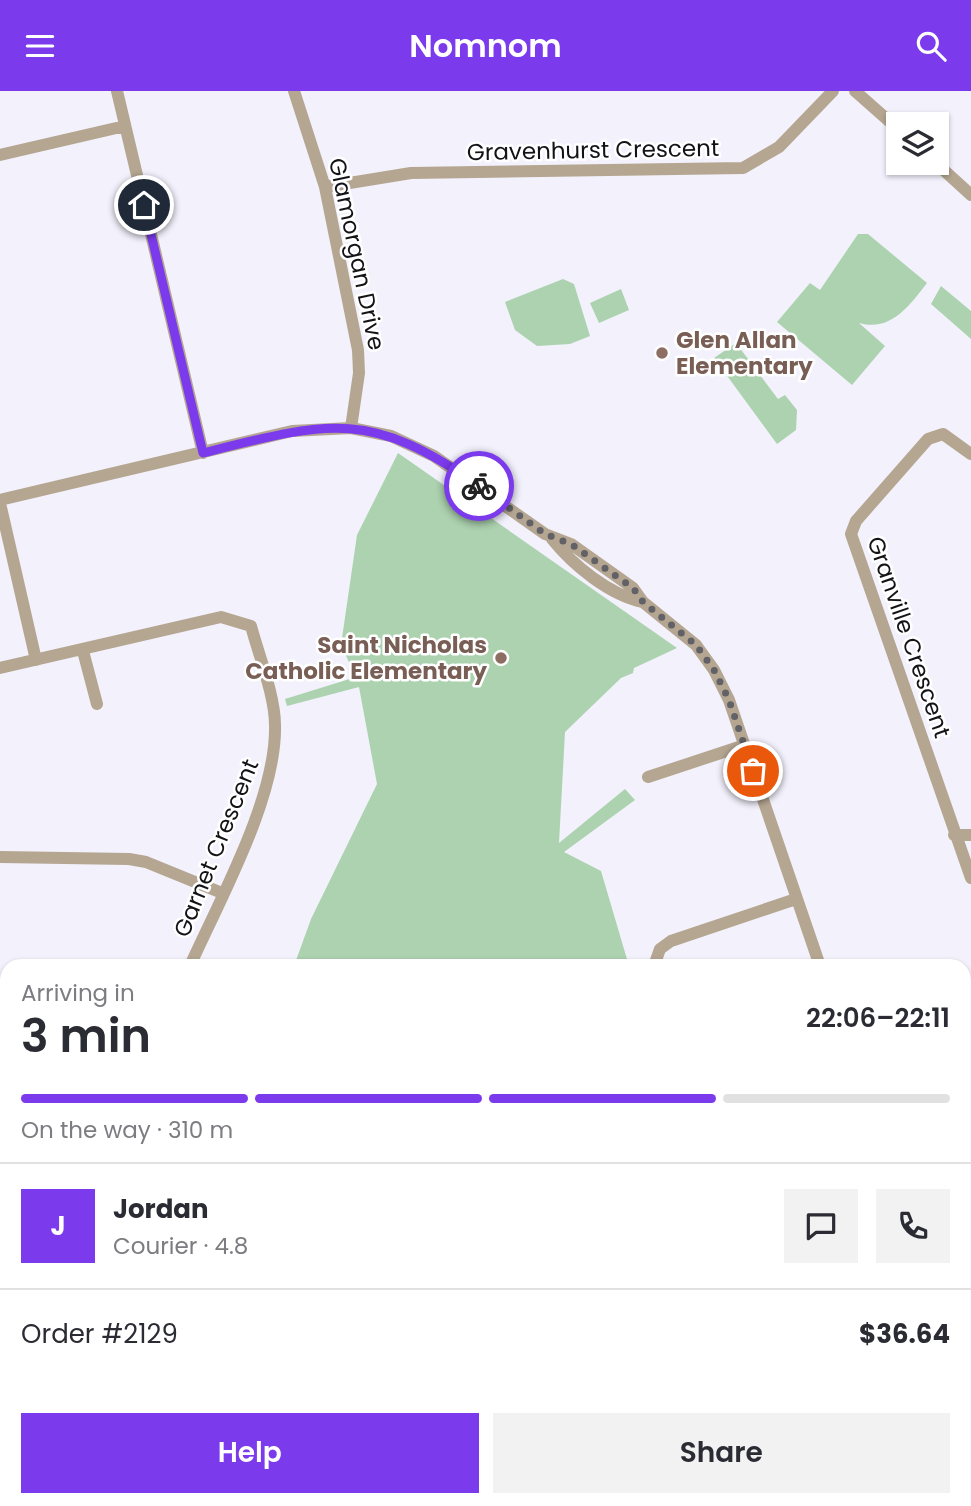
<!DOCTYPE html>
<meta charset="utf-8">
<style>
:root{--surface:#fff;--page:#f2f2f3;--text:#2b2b33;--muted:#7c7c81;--line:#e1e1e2;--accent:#7c3aed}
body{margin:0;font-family:Poppins,sans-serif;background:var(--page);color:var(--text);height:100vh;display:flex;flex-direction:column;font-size:26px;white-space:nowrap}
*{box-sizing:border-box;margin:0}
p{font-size:23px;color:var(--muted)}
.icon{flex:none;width:38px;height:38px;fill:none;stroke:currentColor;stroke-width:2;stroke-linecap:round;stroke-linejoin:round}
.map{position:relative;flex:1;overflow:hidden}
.sheet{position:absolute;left:0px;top:868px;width:971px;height:548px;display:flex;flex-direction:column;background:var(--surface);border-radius:21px 21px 0 0;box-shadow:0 2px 5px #0004}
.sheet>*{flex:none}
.tools{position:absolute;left:886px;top:21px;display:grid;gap:14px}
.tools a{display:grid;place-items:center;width:63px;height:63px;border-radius:0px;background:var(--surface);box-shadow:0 2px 5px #0004;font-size:35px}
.pin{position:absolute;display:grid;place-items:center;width:60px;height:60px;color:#fff;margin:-30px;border:4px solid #fff;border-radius:50%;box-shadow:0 2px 7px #0007}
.courier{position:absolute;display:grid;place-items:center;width:70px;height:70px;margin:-35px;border:5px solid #7c3aed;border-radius:50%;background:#fff;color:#222;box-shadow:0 2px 9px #0007}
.overview em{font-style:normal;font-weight:600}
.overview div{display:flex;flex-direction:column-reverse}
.overview{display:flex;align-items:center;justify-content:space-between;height:119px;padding:0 21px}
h1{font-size:46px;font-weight:600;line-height:52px}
.bar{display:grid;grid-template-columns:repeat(4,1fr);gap:10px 7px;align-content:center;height:84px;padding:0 21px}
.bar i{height:9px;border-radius:5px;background:var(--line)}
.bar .current{background:var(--accent)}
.bar p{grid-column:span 4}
.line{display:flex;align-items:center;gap:18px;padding:0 21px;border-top:2px solid var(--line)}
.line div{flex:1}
.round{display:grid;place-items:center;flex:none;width:74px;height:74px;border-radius:0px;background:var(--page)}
.primary-button{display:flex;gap:14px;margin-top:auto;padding:14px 21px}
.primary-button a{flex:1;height:80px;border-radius:0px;background:var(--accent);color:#fff;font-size:28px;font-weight:600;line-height:80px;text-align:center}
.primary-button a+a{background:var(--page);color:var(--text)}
header{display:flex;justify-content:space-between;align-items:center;height:91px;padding:0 21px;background:var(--accent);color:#fff;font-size:32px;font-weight:600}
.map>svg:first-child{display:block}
.green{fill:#acd2af}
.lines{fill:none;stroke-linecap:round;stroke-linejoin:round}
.minor{stroke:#b5a691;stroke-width:12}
.done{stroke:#616167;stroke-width:7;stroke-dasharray:0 12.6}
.route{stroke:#7c3aed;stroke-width:9}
.education-dot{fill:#8d6e63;stroke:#fff;stroke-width:2.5}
.labels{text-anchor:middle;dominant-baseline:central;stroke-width:5;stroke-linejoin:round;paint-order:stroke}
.street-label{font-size:23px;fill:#131317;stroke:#fff}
.education-label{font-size:23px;font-weight:bold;fill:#785e54;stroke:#fff;text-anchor:start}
</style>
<header><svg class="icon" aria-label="menu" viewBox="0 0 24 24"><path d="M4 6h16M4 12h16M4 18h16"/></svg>Nomnom<svg class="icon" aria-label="search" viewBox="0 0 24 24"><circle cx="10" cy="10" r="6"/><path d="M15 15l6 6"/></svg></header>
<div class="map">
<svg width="971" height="1415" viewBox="0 0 971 1415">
<rect width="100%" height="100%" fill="#f2f1fc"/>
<path class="green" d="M858,143H868L927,192C909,215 891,241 859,232L885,255L852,294L777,231L810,192L820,199Z
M563,188L574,193L590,245L570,253L537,255L515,239L505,211Z
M941,195L971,220V248L931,213Z
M621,198L629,219L599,232L590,212Z
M736,252L778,308L785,304L797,319L796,339L777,353L714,267Z
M398,362L677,557L634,577L633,582L621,587L565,641L559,752L625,698L635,709L564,761L601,780L629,875H294L311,828L377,693L359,596L287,615L285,608L356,586L341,554L357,444Z
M150,1409H643L647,1415H150Z"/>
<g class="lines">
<path class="minor" d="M117,0L203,362
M294,0L325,96L358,259L359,282L351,337
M855,0L898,38
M0,64L125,35
M936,72L971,104
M325,96L411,82L743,77L779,56L833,0
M971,363L943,343L928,348L856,430L851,443L971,787
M0,409L292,340L351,337L391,345L434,365L545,443L571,453L633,497L643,511L696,554L714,579L729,609L820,875
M0,412L36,569
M552,448C573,474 609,504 643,511
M83,560L97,613
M0,577L221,526L251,535C259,565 275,605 275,634C277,706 220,808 190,875
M648,686L745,654
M954,744H971
M0,766L129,768L146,771L222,802
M654,875L660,858L671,850L796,808
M964,907H971
M0,924H7
M0,1089H7
M964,1148L971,1144
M964,1174L971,1185
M0,1253H7
M739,1409L743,1415
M60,1415V1409
M766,1415L774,1409"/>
</g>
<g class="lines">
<path class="done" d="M479,395L545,443L571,453L633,497L643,511L696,554L714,579L729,609L753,680"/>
<path class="route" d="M144,114L203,362C326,331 370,317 479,395"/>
</g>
<g class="education-dot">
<circle cx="662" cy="262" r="7"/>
<circle cx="501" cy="567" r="7"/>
</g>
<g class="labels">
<g class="street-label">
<text transform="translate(593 59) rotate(-1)">Gravenhurst Crescent</text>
<text transform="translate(357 163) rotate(78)">Glamorgan Drive</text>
<text transform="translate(909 546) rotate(71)">Granville Crescent</text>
<text transform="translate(216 757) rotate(-68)">Garnet Crescent</text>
</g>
<g class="education-label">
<text x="676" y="249">Glen Allan<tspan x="676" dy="26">Elementary</tspan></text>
<text x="487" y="554" text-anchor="end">Saint Nicholas<tspan x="487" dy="26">Catholic Elementary</tspan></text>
</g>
</g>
</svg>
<div class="tools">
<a><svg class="icon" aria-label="layers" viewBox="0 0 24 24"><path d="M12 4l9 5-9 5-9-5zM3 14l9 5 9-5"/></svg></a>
</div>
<div class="pin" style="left:753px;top:680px;background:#ea580c"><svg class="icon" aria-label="bag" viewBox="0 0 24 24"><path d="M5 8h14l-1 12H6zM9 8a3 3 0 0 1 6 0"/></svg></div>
<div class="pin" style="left:144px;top:114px;background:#1f2937"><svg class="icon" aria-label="home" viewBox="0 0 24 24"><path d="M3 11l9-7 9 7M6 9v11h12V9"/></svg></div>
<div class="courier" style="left:479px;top:395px"><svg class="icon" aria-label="bike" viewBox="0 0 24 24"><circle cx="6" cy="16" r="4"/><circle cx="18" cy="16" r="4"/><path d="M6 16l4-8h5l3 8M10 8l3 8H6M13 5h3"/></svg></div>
<section class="sheet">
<div class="overview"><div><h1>3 min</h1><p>Arriving in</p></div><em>22:06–22:11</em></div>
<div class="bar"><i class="current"></i><i class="current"></i><i class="current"></i><i></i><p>On the way · 310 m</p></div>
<div class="line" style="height:126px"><b class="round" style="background:var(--accent);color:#fff">J</b><div><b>Jordan</b><p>Courier · 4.8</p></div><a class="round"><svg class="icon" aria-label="chat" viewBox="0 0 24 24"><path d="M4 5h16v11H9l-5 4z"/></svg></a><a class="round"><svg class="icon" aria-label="phone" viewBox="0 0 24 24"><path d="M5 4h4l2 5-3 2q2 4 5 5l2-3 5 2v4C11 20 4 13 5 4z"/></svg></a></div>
<div class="line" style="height:91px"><div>Order #2129</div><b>$36.64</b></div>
<div class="primary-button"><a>Help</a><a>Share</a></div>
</section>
</div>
